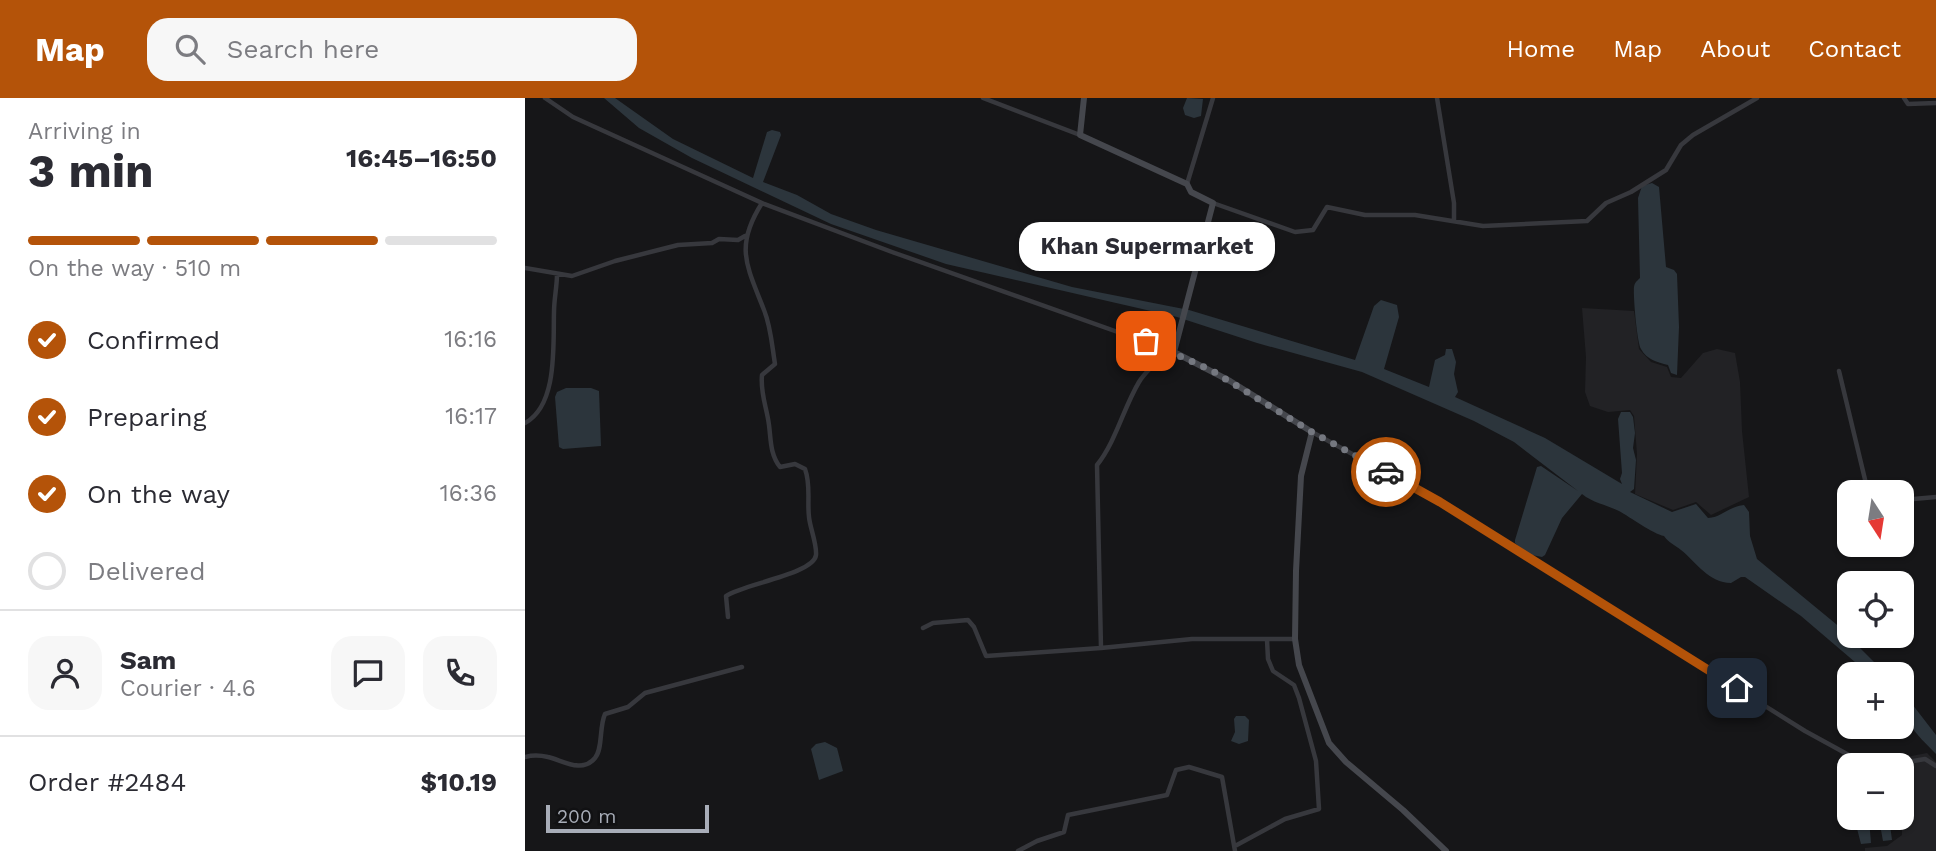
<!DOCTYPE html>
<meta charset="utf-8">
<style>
:root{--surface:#fff;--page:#f7f7f7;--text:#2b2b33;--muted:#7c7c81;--line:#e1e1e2;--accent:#b45309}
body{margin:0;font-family:"Work Sans",sans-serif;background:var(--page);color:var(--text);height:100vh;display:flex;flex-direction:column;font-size:26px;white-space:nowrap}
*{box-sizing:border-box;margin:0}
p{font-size:23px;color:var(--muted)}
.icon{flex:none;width:38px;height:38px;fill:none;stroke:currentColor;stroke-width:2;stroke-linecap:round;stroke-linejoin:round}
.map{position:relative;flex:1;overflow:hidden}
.panel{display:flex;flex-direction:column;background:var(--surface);width:525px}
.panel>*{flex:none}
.needle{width:46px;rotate:168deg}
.buttons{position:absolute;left:1312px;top:382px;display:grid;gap:14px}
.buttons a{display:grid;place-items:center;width:77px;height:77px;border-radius:14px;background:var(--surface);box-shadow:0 2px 5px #0004;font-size:35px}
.scale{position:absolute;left:21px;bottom:18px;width:163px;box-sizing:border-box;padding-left:7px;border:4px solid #a8adb8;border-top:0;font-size:19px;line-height:24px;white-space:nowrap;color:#a8adb8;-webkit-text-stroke:5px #111113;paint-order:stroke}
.pin{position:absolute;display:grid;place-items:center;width:60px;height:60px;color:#fff;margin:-30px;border-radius:14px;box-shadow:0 4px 10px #0006}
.courier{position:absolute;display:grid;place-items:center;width:70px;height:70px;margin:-35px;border:5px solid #b45309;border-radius:50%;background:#fff;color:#222;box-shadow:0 2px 9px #0007}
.bubble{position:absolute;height:49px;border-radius:21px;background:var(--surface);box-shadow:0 2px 5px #0004;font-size:23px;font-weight:700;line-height:49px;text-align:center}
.headline em{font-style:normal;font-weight:700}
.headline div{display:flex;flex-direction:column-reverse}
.headline{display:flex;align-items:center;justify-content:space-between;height:119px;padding:0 28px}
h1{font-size:46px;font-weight:700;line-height:52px}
.bar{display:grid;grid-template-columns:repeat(4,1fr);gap:10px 7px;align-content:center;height:84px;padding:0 28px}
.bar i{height:9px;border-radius:5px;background:var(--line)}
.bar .selected{background:var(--accent)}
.bar p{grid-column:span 4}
.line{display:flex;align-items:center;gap:18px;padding:0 28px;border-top:2px solid var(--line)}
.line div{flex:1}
.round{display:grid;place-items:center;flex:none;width:74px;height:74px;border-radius:21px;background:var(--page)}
ol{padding:0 28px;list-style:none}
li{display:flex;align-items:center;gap:21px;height:77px}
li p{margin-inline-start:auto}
li .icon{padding:7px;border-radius:50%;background:var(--accent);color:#fff;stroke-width:4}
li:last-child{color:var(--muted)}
li i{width:38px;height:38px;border:4px solid var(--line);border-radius:50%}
header{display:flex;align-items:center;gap:42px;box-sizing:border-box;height:98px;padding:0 35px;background:var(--accent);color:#fff}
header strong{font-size:33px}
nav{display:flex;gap:38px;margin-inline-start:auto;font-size:24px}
.search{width:490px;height:63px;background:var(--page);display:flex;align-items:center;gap:18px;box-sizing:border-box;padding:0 24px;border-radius:21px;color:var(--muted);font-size:26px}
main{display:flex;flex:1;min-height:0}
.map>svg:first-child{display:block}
.built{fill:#222225}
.water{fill:#2c353c}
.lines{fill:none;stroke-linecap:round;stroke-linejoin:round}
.minor{stroke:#37383d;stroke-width:4.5}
.secondary{stroke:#45474d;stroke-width:6}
.done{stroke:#757880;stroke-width:7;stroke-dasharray:0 12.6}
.route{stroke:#b45309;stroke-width:9}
</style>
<header>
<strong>Map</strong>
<div class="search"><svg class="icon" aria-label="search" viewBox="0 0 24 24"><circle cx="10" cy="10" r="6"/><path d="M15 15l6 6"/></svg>Search here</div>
<nav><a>Home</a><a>Map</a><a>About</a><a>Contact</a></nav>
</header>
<main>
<section class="panel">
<div class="headline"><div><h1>3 min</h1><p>Arriving in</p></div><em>16:45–16:50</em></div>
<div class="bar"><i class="selected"></i><i class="selected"></i><i class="selected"></i><i></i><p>On the way · 510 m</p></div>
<ol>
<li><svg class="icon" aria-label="check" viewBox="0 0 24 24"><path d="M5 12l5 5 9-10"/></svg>Confirmed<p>16:16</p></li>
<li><svg class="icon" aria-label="check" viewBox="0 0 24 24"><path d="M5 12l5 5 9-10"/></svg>Preparing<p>16:17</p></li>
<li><svg class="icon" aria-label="check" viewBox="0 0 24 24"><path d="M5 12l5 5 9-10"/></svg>On the way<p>16:36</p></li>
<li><i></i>Delivered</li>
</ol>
<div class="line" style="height:126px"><a class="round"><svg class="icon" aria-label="person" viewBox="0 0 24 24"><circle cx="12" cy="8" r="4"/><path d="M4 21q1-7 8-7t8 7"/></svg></a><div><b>Sam</b><p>Courier · 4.6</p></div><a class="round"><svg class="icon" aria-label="chat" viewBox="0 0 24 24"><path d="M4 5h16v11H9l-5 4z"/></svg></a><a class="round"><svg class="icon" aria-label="phone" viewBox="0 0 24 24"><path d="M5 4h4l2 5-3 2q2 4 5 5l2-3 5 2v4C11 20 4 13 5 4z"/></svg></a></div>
<div class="line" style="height:91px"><div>Order #2484</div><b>$10.19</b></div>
</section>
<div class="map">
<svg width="1411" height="753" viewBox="0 0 1411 753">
<rect width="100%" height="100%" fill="#161618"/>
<path class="built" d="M1057,210L1109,213L1114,251L1126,264L1142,269L1146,279L1156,280L1178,255L1192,251L1210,255L1215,284L1217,333L1224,399L1186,417L1171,404L1148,412L1110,396L1112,356L1109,318L1105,312L1083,314L1065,308L1060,294L1061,259Z
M1402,655L1411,664V753H1340V750L1362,748L1377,737V667H1361L1371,661Z"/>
<path class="water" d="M79,0H90L148,41L228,80L242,34L247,32L255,34L256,37L238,84L272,97L306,116L351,132L547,189L664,212L830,262L849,208L856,202L872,207L874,219L859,271L904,289L910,262L920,257L921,251H927L931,264L929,276L933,294L930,299L1020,340L1097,386L1095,381L1097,375L1093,321L1096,314H1105L1108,319L1110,335L1108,350L1111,362L1109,391L1105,394L1147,414L1171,406L1183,420C1198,419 1202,409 1219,407L1224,414L1225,438L1232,461L1311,526L1361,576H1344L1276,518L1220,479H1216L1206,485C1184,485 1171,464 1156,452C1150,447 1144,445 1139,438C1128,436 1105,419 1094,413C1082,407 1068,405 1057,396L1037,420L1020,457L1017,459L1002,456L990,445V442L1012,369L1016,368L1053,393L989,344L949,323L837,274L732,245L652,219L421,166L306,126L167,60L114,30Z
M662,0L678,1L676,18L669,20L660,17L658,10Z
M1127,85L1134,89L1141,169L1149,172L1152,176L1154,229L1152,277L1146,275L1143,267C1132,264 1122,262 1116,251C1112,244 1108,197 1109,189C1110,184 1111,184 1115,180L1113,100L1117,88Z
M41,290H66L74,293L76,348L38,351L34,349L30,299L32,294Z
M1377,593L1411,637V656C1390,634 1377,625 1377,593Z
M711,618H720L724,622L723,643L714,646L706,643L710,634L709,621Z
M300,644L312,650L318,673L294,682L286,651L291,646Z
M1329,719H1364L1367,742L1358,743L1354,721H1344L1346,745L1336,746Z"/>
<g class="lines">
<path class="minor" d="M20,0L48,19L237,105L367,154L649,254
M458,0L555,37
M912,0L929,105V122
M1379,0L1383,6L1411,5
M662,86L688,0
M688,105L770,134L788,132L802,109L840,117H890L958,128L1062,123L1081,105L1106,94L1141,72L1156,47L1168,37L1232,0
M0,170L47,178L90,163L153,147L187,145L194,141L213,142L220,138
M1314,273L1343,394
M0,325C33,307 28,247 29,214C29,201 32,189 32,176
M787,334L915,404L1280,633L1342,667
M1377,402L1411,399
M203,519L201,498C218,486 289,476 291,457C292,446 285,430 284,419C282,403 286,387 280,371L270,366L255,369C245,356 246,342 244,327C242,310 235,295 237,277L250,266C247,248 246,229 239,212C222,168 209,149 237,105
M398,530L408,525L443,522L449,529L461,558L576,550L667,541H770
M576,550L572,367C591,343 598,311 614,284C622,271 634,265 640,250
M0,659C7,657 15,657 23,659C37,662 57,676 70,660C78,651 74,629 80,616L103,609L120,595L217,569
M1365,667L1400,661L1411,668
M710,748L760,721L794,711L791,663L774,600L769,587L748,573L743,561L742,542
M493,753L512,743L539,734L543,717L642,697L651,672L664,669L697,679L710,753"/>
<path class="secondary" d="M559,0L555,37L662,86L666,94L688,105L649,254L705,283L787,334L776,378L771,473L770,541L774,567L804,645L821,664L878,712L921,753"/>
</g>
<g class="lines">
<path class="done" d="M621,243L686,272L787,334L861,374"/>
<path class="route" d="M861,374L915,404L1212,590"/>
</g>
</svg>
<div class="buttons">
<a><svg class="needle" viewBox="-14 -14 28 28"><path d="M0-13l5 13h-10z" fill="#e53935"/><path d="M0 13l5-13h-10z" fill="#7c7c81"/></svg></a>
<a><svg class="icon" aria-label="locate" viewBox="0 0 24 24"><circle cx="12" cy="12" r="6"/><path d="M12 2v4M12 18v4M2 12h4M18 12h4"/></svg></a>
<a>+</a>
<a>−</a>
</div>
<div class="scale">200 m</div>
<div class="pin" style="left:621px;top:243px;background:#ea580c"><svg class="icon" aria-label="bag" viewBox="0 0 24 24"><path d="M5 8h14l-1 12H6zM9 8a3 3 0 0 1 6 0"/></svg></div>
<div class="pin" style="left:1212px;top:590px;background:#1f2937"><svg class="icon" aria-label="home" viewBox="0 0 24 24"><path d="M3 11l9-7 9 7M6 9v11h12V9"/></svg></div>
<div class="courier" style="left:861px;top:374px"><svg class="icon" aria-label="car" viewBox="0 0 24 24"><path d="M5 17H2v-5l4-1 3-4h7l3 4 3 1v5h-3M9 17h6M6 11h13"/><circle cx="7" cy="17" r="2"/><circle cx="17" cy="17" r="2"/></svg></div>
<div class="bubble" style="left:494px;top:124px;width:256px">Khan Supermarket</div>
</div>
</main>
